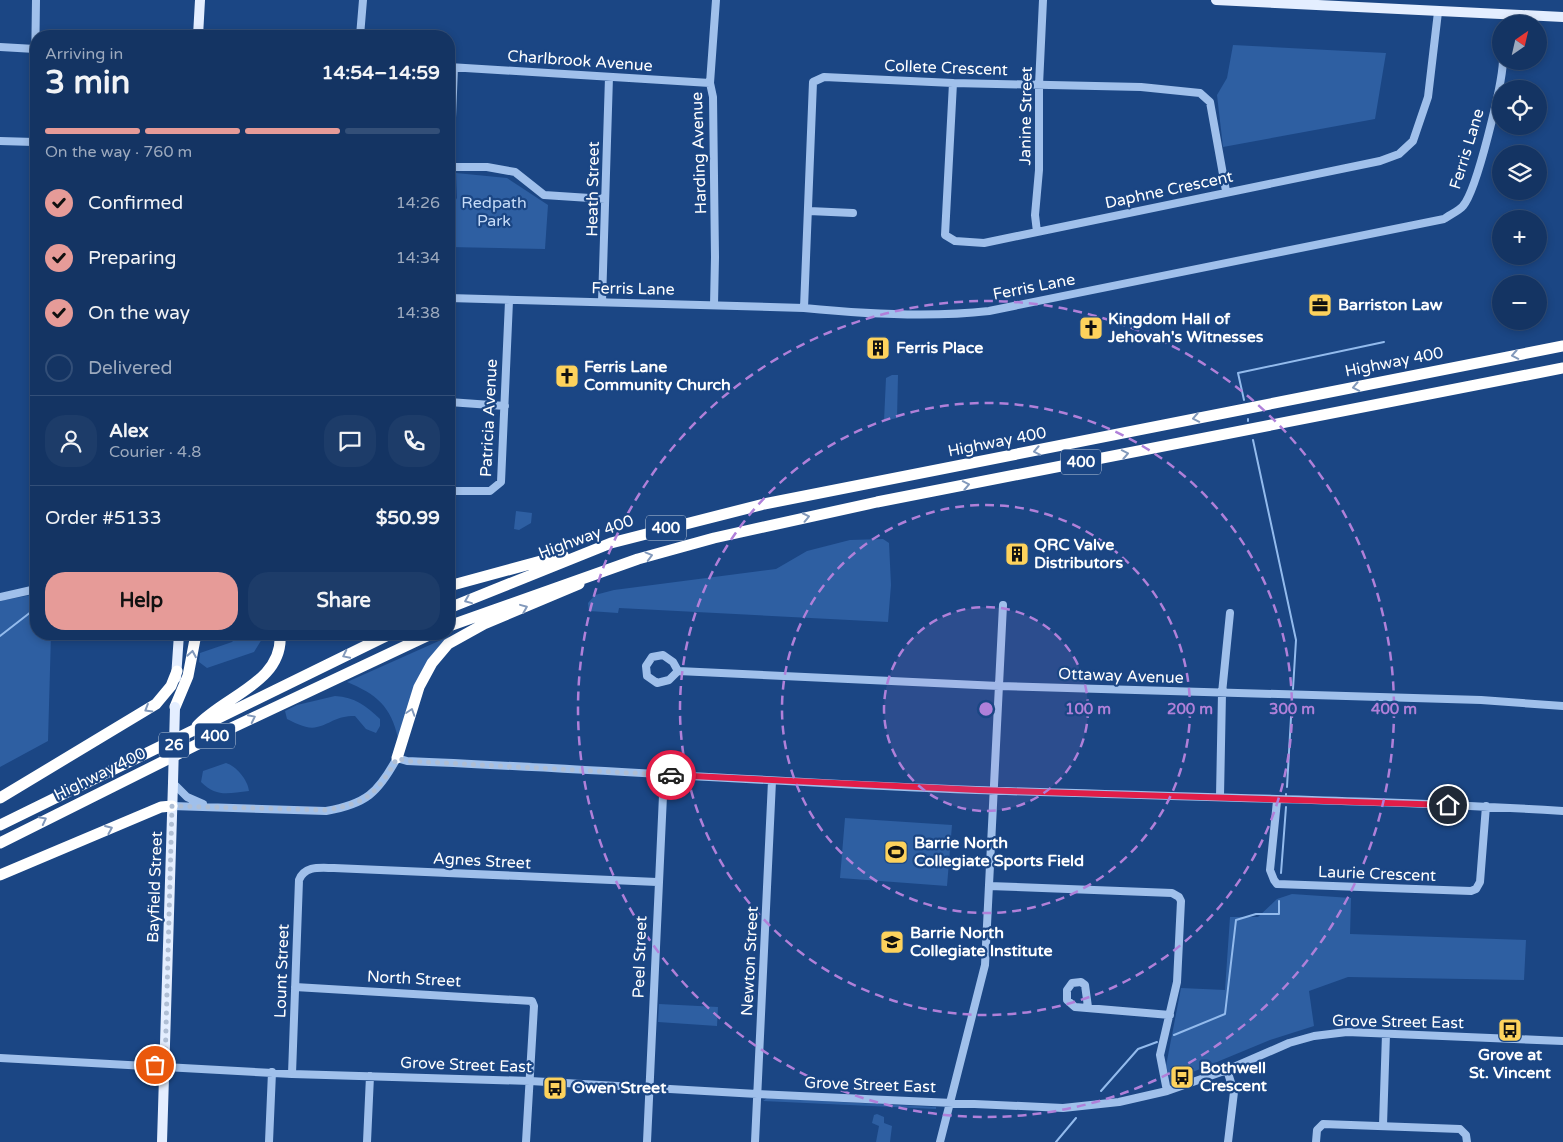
<!DOCTYPE html>
<meta charset="utf-8">
<style>
:root{--surface:#143463;--page:#1d3c69;--text:#f1f3f6;--muted:#9daabe;--line:#334f78;--accent:#e69b98}
body{margin:0;font-family:"Varela Round",sans-serif;background:var(--page);color:var(--text);height:100vh;display:flex;flex-direction:column;font-size:19px;white-space:nowrap}
*{box-sizing:border-box;margin:0}
p{font-size:16px;color:var(--muted)}
.icon{flex:none;width:28px;height:28px;fill:none;stroke:currentColor;stroke-width:2;stroke-linecap:round;stroke-linejoin:round}
.map{position:relative;flex:1;overflow:hidden}
.drawer{position:absolute;left:30px;top:30px;width:425px;height:610px;display:flex;flex-direction:column;background:var(--surface);border-radius:20px;box-shadow:0 2px 8px #0003,0 0 0 1px var(--line)}
.drawer>*{flex:none}
.needle{width:32px;rotate:34deg}
.tools{position:absolute;left:1492px;top:15px;display:grid;gap:10px}
.tools a{display:grid;place-items:center;width:55px;height:55px;border-radius:50%;background:var(--surface);box-shadow:0 2px 8px #0003,0 0 0 1px var(--line);font-size:25px}
.pin{position:absolute;display:grid;place-items:center;width:42px;height:42px;color:#fff;margin:-21px;border:2px solid #fff;border-radius:50%;box-shadow:0 1px 5px #0007}
.courier{position:absolute;display:grid;place-items:center;width:50px;height:50px;margin:-25px;border:4px solid #e11d48;border-radius:50%;background:#fff;color:#222;box-shadow:0 1px 6px #0007}
.overview em{font-style:normal;font-weight:700}
.overview div{display:flex;flex-direction:column-reverse}
.overview{display:flex;align-items:center;justify-content:space-between;height:85px;padding:0 15px}
h1{font-size:32px;font-weight:700;line-height:38px}
.bar{display:grid;grid-template-columns:repeat(4,1fr);gap:8px 5px;align-content:center;height:60px;padding:0 15px}
.bar i{height:6px;border-radius:4px;background:var(--line)}
.bar .active{background:var(--accent)}
.bar p{grid-column:span 4}
.line{display:flex;align-items:center;gap:12px;padding:0 15px;border-top:1px solid var(--line)}
.line div{flex:1}
.round{display:grid;place-items:center;flex:none;width:52px;height:52px;border-radius:20px;background:var(--page)}
ol{padding:0 15px;list-style:none}
li{display:flex;align-items:center;gap:15px;height:55px}
li p{margin-inline-start:auto}
li .icon{padding:5px;border-radius:50%;background:var(--accent);color:#111;stroke-width:4}
li:last-child{color:var(--muted)}
li i{width:28px;height:28px;border:2px solid var(--line);border-radius:50%}
.cta{display:flex;gap:10px;margin-top:auto;padding:10px 15px}
.cta a{flex:1;height:58px;border-radius:20px;background:var(--accent);color:#111;font-size:20px;font-weight:700;line-height:58px;text-align:center}
.cta a+a{background:var(--page);color:var(--text)}
.map>svg:first-child{display:block}
.green{fill:#2e5fa2}
.lines{fill:none;stroke-linecap:round;stroke-linejoin:round}
.stream{stroke:#93bbed;stroke-width:2}
.minor{stroke:#a0c0eb;stroke-width:8}
.major{stroke:#e4eeff;stroke-width:10}
.highway{stroke:#fff;stroke-width:11}
.major-bridge{stroke:#e4eeff;stroke-width:10}
.oneway{stroke:#8299bb}
.done{stroke:#afbed4;stroke-width:5;stroke-dasharray:0 9}
.route{stroke:#e11d48;stroke-width:6}
.ring{fill:none;stroke:#b080d9;stroke-width:2.5;stroke-dasharray:9 6}
.labels{text-anchor:middle;dominant-baseline:central;stroke-width:4.5;stroke-linejoin:round;paint-order:stroke}
.shield{fill:#1b4684;stroke:#bbc8da;stroke-width:1}
.shield-label{font-size:15px;font-weight:bold;fill:#fff}
.street-label{font-size:16px;fill:#fff;stroke:#1b4684}
.park-label{font-size:16px;fill:#c5dbf8;stroke:#1b4684}
.poi-label{font-size:16px;font-weight:bold;fill:#fff;stroke:#1b4684;text-anchor:start}
.centre{fill:#b080d9;stroke:#1b4684;stroke-width:2.5}
.ring-label{font-size:15px;text-anchor:middle;font-weight:bold;fill:#b080d9;stroke:#1b4684;stroke-width:4.5;stroke-linejoin:round;paint-order:stroke}
</style>
<div class="map">
<svg width="1563" height="1142" viewBox="0 0 1563 1142">
<rect width="100%" height="100%" fill="#1b4684"/>
<path class="green" d="M1233,45L1386,53L1375,119L1223,147L1217,95L1227,78Z
M456,173L507,178L548,205L545,249L449,247V210L457,198Z
M892,375H898L897,418L884,421L886,378Z
M516,511L532,513L531,523L519,530L514,529Z
M883,539L889,543L891,585L888,622L619,608L618,613L589,611L588,603L595,595L614,590L776,569L807,551L850,540Z
M36,594V634H51L48,741L0,767V601Z
M240,634H258L262,639L254,652L207,668L199,662L200,653L232,642Z
M450,636L427,663L398,738C391,706 376,694 347,682Z
M335,696C355,697 366,706 380,719V726L376,733L366,729L355,716C335,716 333,723 317,727C308,730 295,723 287,719L285,711L297,705Z
M226,763C236,766 248,780 249,791C229,793 217,798 201,782L203,771Z
M845,818L952,825L947,886L840,878Z
M1292,894L1351,898L1350,934L1526,940L1524,980L1348,977L1309,991L1314,1026L1270,1040L1171,1081L1166,1066L1181,988L1225,990L1230,917H1258L1277,899Z
M659,1004L718,1007L717,1026L658,1022Z
M767,1098L936,1107V1109L763,1101Z
M877,1114L884,1117V1123L892,1126L890,1142H876L879,1126L872,1123L874,1115Z"/>
<g class="lines">
<path class="stream" d="M1244,400L1238,373L1384,342
M1248,419V421
M1253,440L1296,640L1293,689
M0,636L36,608
M1287,787L1292,700
M1286,795V794
M1281,873L1286,807
M1174,1035L1225,1014L1236,920L1256,914H1279V901
M1101,1091L1138,1049L1157,1042
M1056,1142L1076,1118"/>
<path class="minor" d="M360,36L363,0
M0,47L35,49
M449,67L710,83
M953,83L945,235L955,241L984,243L1380,161L1399,154L1413,141L1428,97L1438,12
M0,141L34,142
M451,167H487L515,172L544,195L605,199
M36,170L34,142L36,0
M449,193L454,67
M809,211L853,213
M1037,232L1035,215L1039,170V85L1043,0
M449,298L804,308C864,314 928,318 989,311L1444,219C1449,215 1459,211 1463,206C1477,190 1502,85 1503,61
M602,302L609,77
M714,305L715,257L713,97L710,83L716,0
M804,308L813,82L824,77L953,83L1141,87L1200,93L1210,102L1226,191
M449,402L505,406
M449,491H490L501,482L509,301
M0,597L36,589
M678,671L673,662L663,655L652,657L646,666L647,676L657,683L669,680L678,671L999,686L1481,700L1563,706
M173,783L187,797L203,804
M1220,796L1222,693L1230,613
M1277,801L1270,870L1274,880L1277,884L1471,891L1476,889L1480,882L1486,806
M172,806L326,811C366,804 378,793 397,758L407,761C597,769 786,783 976,790C1172,797 1368,799 1563,811
M989,886L1172,893L1179,897L1181,901L1177,982L1160,1055L1167,1091
M295,987L532,1001L534,1006L526,1142
M1088,1007L1085,985L1081,982L1072,983L1067,990V1000L1075,1007L1170,1015
M0,1058L292,1074L530,1081L757,1094L1063,1108L1119,1102L1167,1091L1227,1070L1289,1043L1314,1036L1347,1032L1563,1041
M1227,1070L1234,1092L1228,1142
M292,1074L299,880C305,865 321,868 334,868L657,882
M1383,1125L1386,1034
M269,1142L272,1072
M367,1142L370,1076
M647,1142L664,774
M755,1142L772,781
M940,1142L985,965L1003,605
M1316,1142L1317,1130L1323,1124L1460,1129L1466,1135L1467,1142"/>
<path class="major" d="M1216,0L1563,17
M198,36L200,0
M176,678L179,634
M162,1142L173,783"/>
<path class="highway" d="M449,586L563,555
M449,608L611,543L764,504L1563,346
M449,626L638,559L714,538L877,502L1563,368
M175,707L188,676L196,634
M197,726C224,696 284,682 280,634
M397,758L419,687L432,663L448,644L484,624L579,584
M0,798L156,704L171,686L177,671
M0,825L390,634
M0,843L206,740L431,634
M0,875L161,807L172,806"/>
<path class="major-bridge" d="M173,783L175,707"/>
</g>
<defs><path id="oneway-chevron" d="M-2-3.5L2.5 0L-2 3.5" fill="none" stroke-width="1.6" stroke-linecap="round" stroke-linejoin="round" transform="scale(1.25)"/></defs>
<g class="oneway">
<use href="#oneway-chevron" transform="translate(1515 355) rotate(169)"/>
<use href="#oneway-chevron" transform="translate(1356 387) rotate(169)"/>
<use href="#oneway-chevron" transform="translate(1196 418) rotate(169)"/>
<use href="#oneway-chevron" transform="translate(1037 451) rotate(169)"/>
<use href="#oneway-chevron" transform="translate(1125 454) rotate(-11)"/>
<use href="#oneway-chevron" transform="translate(966 485) rotate(-11)"/>
<use href="#oneway-chevron" transform="translate(806 517) rotate(-12)"/>
<use href="#oneway-chevron" transform="translate(649 556) rotate(-15)"/>
<use href="#oneway-chevron" transform="translate(468 600) rotate(158)"/>
<use href="#oneway-chevron" transform="translate(524 608) rotate(-22)"/>
<use href="#oneway-chevron" transform="translate(192 654) rotate(-80)"/>
<use href="#oneway-chevron" transform="translate(346 655) rotate(154)"/>
<use href="#oneway-chevron" transform="translate(148 709) rotate(149)"/>
<use href="#oneway-chevron" transform="translate(411 712) rotate(-72)"/>
<use href="#oneway-chevron" transform="translate(252 718) rotate(-26)"/>
<use href="#oneway-chevron" transform="translate(43 820) rotate(-27)"/>
<use href="#oneway-chevron" transform="translate(109 829) rotate(-23)"/>
</g>
<g class="lines">
<path class="done" d="M155,1065L165,1066L172,806L326,810C366,804 378,793 397,758L407,761L671,775"/>
<path class="route" d="M671,775L979,790L1448,805"/>
</g>
<circle cx="986" cy="709" r="102" fill="#b080d9" fill-opacity=".12"/>
<g class="ring">
<circle cx="986" cy="709" r="102"/>
<circle cx="986" cy="709" r="204"/>
<circle cx="986" cy="709" r="306"/>
<circle cx="986" cy="709" r="408"/>
</g>
<defs>
<g id="office-square" transform="scale(1.25)"><rect x="-9" y="-9" width="18" height="18" rx="4" fill="#fdd25c" stroke="#1b4684"/><path d="M-6-3h4V-5.5h4V-3h4V5H-6ZM-1-4.5V-3h2v-1.5ZM-6 0V1H6V0Z" fill="#111"/></g>
<g id="church-square" transform="scale(1.25)"><rect x="-9" y="-9" width="18" height="18" rx="4" fill="#fdd25c" stroke="#1b4684"/><path d="M-1.2-6h2.4v3.5h3.3v2.4h-3.3V6h-2.4V-.1h-3.3v-2.4h3.3Z" fill="#111"/></g>
<g id="building-square" transform="scale(1.25)"><rect x="-9" y="-9" width="18" height="18" rx="4" fill="#fdd25c" stroke="#1b4684"/><path d="M-4-6H4V6H1V3H-1V6H-4ZM-2.5-4.3h1.7v1.8h-1.7ZM.8-4.3h1.7v1.8H.8ZM-2.5-1h1.7V.8h-1.7ZM.8-1h1.7V.8H.8Z" fill="#111"/></g>
<g id="stadium-square" transform="scale(1.25)"><rect x="-9" y="-9" width="18" height="18" rx="4" fill="#fdd25c" stroke="#1b4684"/><path d="M0-5a6.5 5 0 1 0 0 10a6.5 5 0 1 0 0-10ZM-3.5-1.8h7v3.6h-7Z" fill="#111"/></g>
<g id="school-square" transform="scale(1.25)"><rect x="-9" y="-9" width="18" height="18" rx="4" fill="#fdd25c" stroke="#1b4684"/><path d="M0-5L7-2L0 1L-7-2ZM-4 1L0 2.5L4 1V4Q0 6-4 4Z" fill="#111"/></g>
<g id="bus-square" transform="scale(1.25)"><rect x="-9" y="-9" width="18" height="18" rx="4" fill="#fdd25c" stroke="#1b4684"/><path d="M-5-6H5V4H4V6H2V4H-2V6H-4V4H-5ZM-3.5-4V0h7V-4ZM-3.5 1.2v1.5H-2V1.2ZM2 1.2v1.5H3.5V1.2Z" fill="#111"/></g>
</defs>
<g fill-rule="evenodd">
<use href="#office-square" x="1320" y="305"/>
<use href="#church-square" x="1091" y="328"/>
<use href="#building-square" x="878" y="348"/>
<use href="#church-square" x="567" y="376"/>
<use href="#building-square" x="1017" y="554"/>
<use href="#stadium-square" x="896" y="852"/>
<use href="#school-square" x="892" y="942"/>
<use href="#bus-square" x="1510" y="1030"/>
<use href="#bus-square" x="1182" y="1077"/>
<use href="#bus-square" x="555" y="1088"/>
</g>
<g class="labels">
<g class="shield">
<rect x="1061" y="449.5" width="40" height="25" rx="4"/>
<rect x="646" y="515.5" width="40" height="25" rx="4"/>
<rect x="195" y="723.5" width="40" height="25" rx="4"/>
<rect x="159" y="732.5" width="30" height="25" rx="4"/>
</g>
<g class="shield-label">
<text x="1081" y="462">400</text>
<text x="666" y="528">400</text>
<text x="215" y="736">400</text>
<text x="174" y="745">26</text>
</g>
<g class="street-label">
<text transform="translate(580 61) rotate(4)">Charlbrook Avenue</text>
<text transform="translate(946 68) rotate(2)">Collete Crescent</text>
<text transform="translate(1026 116) rotate(-89)">Janine Street</text>
<text transform="translate(1467 149) rotate(-73)">Ferris Lane</text>
<text transform="translate(699 153) rotate(-92)">Harding Avenue</text>
<text transform="translate(593 189) rotate(-89)">Heath Street</text>
<text transform="translate(1169 190) rotate(-12)">Daphne Crescent</text>
<text transform="translate(1034 287) rotate(-11)">Ferris Lane</text>
<text transform="translate(633 289) rotate(1)">Ferris Lane</text>
<text transform="translate(1394 362) rotate(-11)">Highway 400</text>
<text transform="translate(489 418) rotate(-87)">Patricia Avenue</text>
<text transform="translate(997 442) rotate(-11)">Highway 400</text>
<text transform="translate(586 537) rotate(-20)">Highway 400</text>
<text transform="translate(1121 676) rotate(2)">Ottaway Avenue</text>
<text transform="translate(100 774) rotate(-26)">Highway 400</text>
<text transform="translate(482 861) rotate(3)">Agnes Street</text>
<text transform="translate(1377 874) rotate(2)">Laurie Crescent</text>
<text transform="translate(155 887) rotate(-88)">Bayfield Street</text>
<text transform="translate(640 957) rotate(-88)">Peel Street</text>
<text transform="translate(750 961) rotate(-87)">Newton Street</text>
<text transform="translate(282 971) rotate(-88)">Lount Street</text>
<text transform="translate(414 979) rotate(3)">North Street</text>
<text transform="translate(1398 1022) rotate(1)">Grove Street East</text>
<text transform="translate(466 1065) rotate(2)">Grove Street East</text>
<text transform="translate(870 1085) rotate(2)">Grove Street East</text>
</g>
<g class="park-label">
<text x="494" y="203">Redpath<tspan x="494" dy="18">Park</tspan></text>
</g>
<g class="poi-label">
<text x="1338" y="305">Barriston Law</text>
<text x="1108" y="319">Kingdom Hall of<tspan x="1108" dy="18">Jehovah's Witnesses</tspan></text>
<text x="896" y="348">Ferris Place</text>
<text x="584" y="367">Ferris Lane<tspan x="584" dy="18">Community Church</tspan></text>
<text x="1034" y="545">QRC Valve<tspan x="1034" dy="18">Distributors</tspan></text>
<text x="914" y="843">Barrie North<tspan x="914" dy="18">Collegiate Sports Field</tspan></text>
<text x="910" y="933">Barrie North<tspan x="910" dy="18">Collegiate Institute</tspan></text>
<text x="1510" y="1055" text-anchor="middle">Grove at<tspan x="1510" dy="18">St. Vincent</tspan></text>
<text x="1200" y="1068">Bothwell<tspan x="1200" dy="18">Crescent</tspan></text>
<text x="572" y="1088">Owen Street</text>
</g>
</g>
<circle cx="986" cy="709" r="8" class="centre"/>
<g class="ring-label">
<text x="1088" y="714">100 m</text>
<text x="1190" y="714">200 m</text>
<text x="1292" y="714">300 m</text>
<text x="1394" y="714">400 m</text>
</g>
</svg>
<div class="tools">
<a><svg class="needle" viewBox="-14 -14 28 28"><path d="M0-13l5 13h-10z" fill="#e53935"/><path d="M0 13l5-13h-10z" fill="#9daabe"/></svg></a>
<a><svg class="icon" aria-label="locate" viewBox="0 0 24 24"><circle cx="12" cy="12" r="6"/><path d="M12 2v4M12 18v4M2 12h4M18 12h4"/></svg></a>
<a><svg class="icon" aria-label="layers" viewBox="0 0 24 24"><path d="M12 4l9 5-9 5-9-5zM3 14l9 5 9-5"/></svg></a>
<a>+</a>
<a>−</a>
</div>
<div class="pin" style="left:155px;top:1065px;background:#ea580c"><svg class="icon" aria-label="bag" viewBox="0 0 24 24"><path d="M5 8h14l-1 12H6zM9 8a3 3 0 0 1 6 0"/></svg></div>
<div class="pin" style="left:1448px;top:805px;background:#1f2937"><svg class="icon" aria-label="home" viewBox="0 0 24 24"><path d="M3 11l9-7 9 7M6 9v11h12V9"/></svg></div>
<div class="courier" style="left:671px;top:775px"><svg class="icon" aria-label="car" viewBox="0 0 24 24"><path d="M5 17H2v-5l4-1 3-4h7l3 4 3 1v5h-3M9 17h6M6 11h13"/><circle cx="7" cy="17" r="2"/><circle cx="17" cy="17" r="2"/></svg></div>
<section class="drawer">
<div class="overview"><div><h1>3 min</h1><p>Arriving in</p></div><em>14:54–14:59</em></div>
<div class="bar"><i class="active"></i><i class="active"></i><i class="active"></i><i></i><p>On the way · 760 m</p></div>
<ol>
<li><svg class="icon" aria-label="check" viewBox="0 0 24 24"><path d="M5 12l5 5 9-10"/></svg>Confirmed<p>14:26</p></li>
<li><svg class="icon" aria-label="check" viewBox="0 0 24 24"><path d="M5 12l5 5 9-10"/></svg>Preparing<p>14:34</p></li>
<li><svg class="icon" aria-label="check" viewBox="0 0 24 24"><path d="M5 12l5 5 9-10"/></svg>On the way<p>14:38</p></li>
<li><i></i>Delivered</li>
</ol>
<div class="line" style="height:90px"><a class="round"><svg class="icon" aria-label="person" viewBox="0 0 24 24"><circle cx="12" cy="8" r="4"/><path d="M4 21q1-7 8-7t8 7"/></svg></a><div><b>Alex</b><p>Courier · 4.8</p></div><a class="round"><svg class="icon" aria-label="chat" viewBox="0 0 24 24"><path d="M4 5h16v11H9l-5 4z"/></svg></a><a class="round"><svg class="icon" aria-label="phone" viewBox="0 0 24 24"><path d="M5 4h4l2 5-3 2q2 4 5 5l2-3 5 2v4C11 20 4 13 5 4z"/></svg></a></div>
<div class="line" style="height:65px"><div>Order #5133</div><b>$50.99</b></div>
<div class="cta"><a>Help</a><a>Share</a></div>
</section>
</div>
